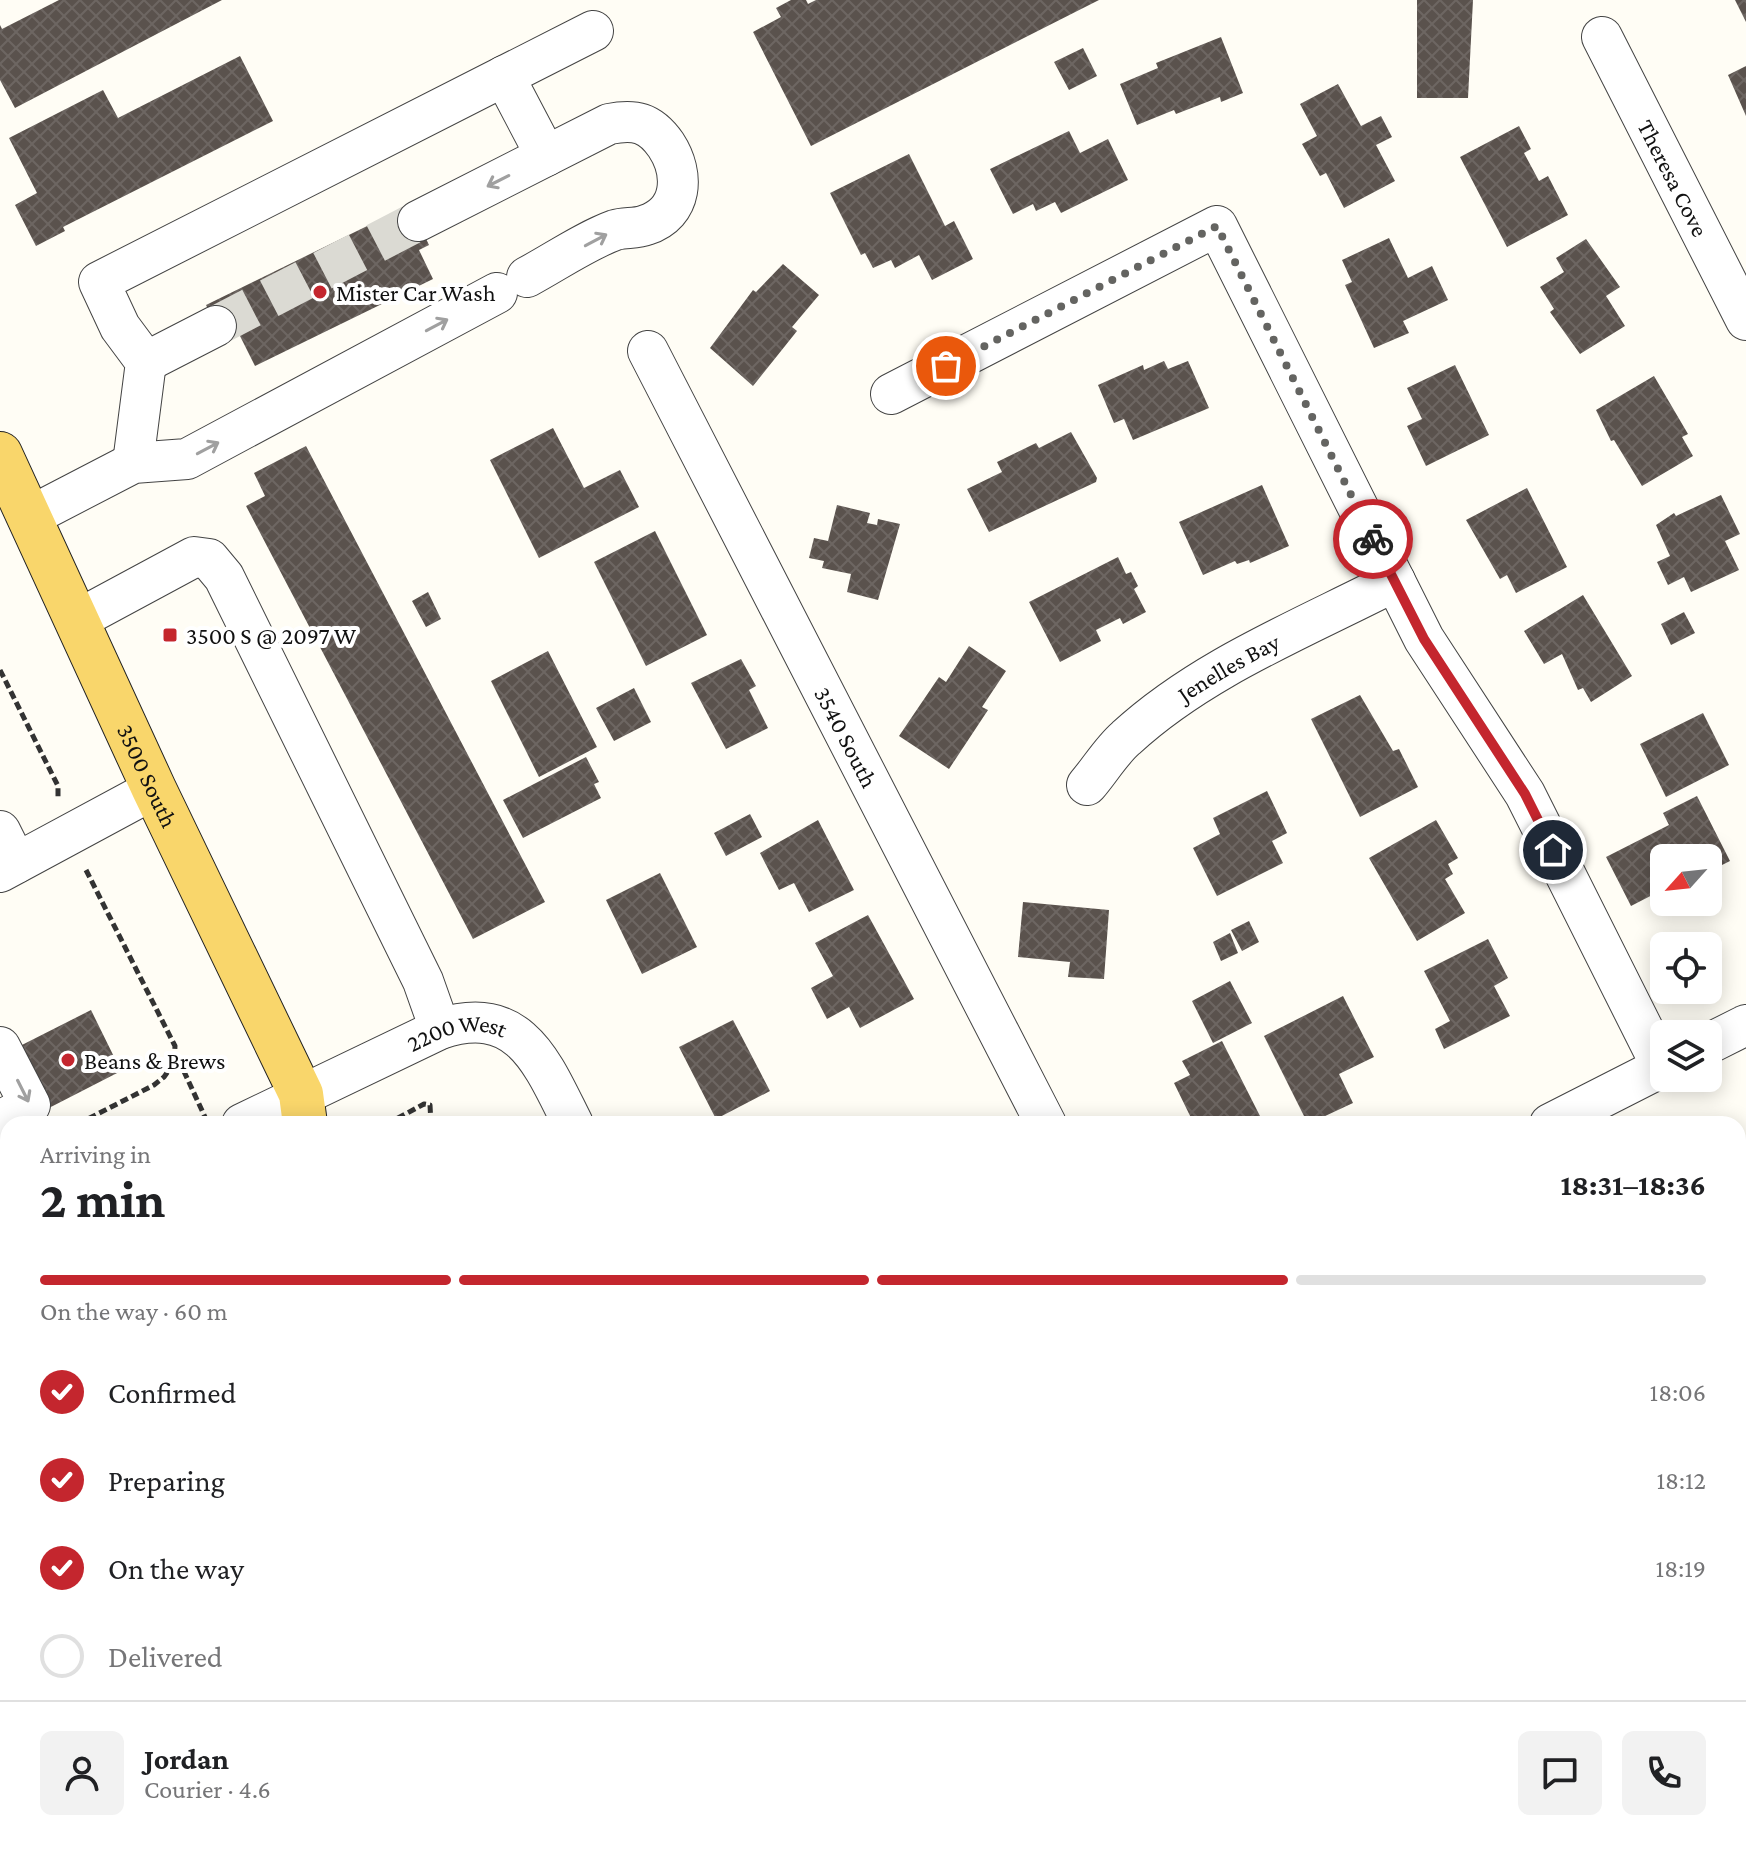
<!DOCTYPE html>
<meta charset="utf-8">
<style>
:root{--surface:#fff;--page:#f2f2f2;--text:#202124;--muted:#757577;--line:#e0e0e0;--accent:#c4262e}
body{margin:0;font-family:"Crimson Pro",serif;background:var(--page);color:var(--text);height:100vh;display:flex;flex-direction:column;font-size:30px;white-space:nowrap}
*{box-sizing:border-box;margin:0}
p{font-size:26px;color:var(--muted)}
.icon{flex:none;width:44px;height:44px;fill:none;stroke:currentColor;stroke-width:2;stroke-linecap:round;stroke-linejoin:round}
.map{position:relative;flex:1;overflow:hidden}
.details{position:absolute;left:0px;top:1116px;width:1746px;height:744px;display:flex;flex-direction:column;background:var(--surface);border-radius:24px 24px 0 0;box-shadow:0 4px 20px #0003}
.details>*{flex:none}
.needle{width:52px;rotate:243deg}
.tools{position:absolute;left:1650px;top:844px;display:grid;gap:16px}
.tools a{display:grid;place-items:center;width:72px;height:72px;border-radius:12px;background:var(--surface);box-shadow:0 4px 20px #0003;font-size:40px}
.pin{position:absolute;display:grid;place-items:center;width:68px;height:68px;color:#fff;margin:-34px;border:4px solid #fff;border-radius:50%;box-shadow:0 2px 8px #0007}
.courier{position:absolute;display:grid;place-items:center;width:80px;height:80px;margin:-40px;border:6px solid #c4262e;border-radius:50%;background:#fff;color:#222;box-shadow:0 2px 10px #0007}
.summary em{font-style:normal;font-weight:700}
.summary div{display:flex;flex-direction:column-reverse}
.summary{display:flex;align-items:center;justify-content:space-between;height:136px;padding:0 40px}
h1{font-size:52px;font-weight:700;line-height:60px}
.bar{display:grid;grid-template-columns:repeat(4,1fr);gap:12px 8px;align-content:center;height:96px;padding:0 40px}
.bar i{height:10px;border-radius:6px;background:var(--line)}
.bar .on{background:var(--accent)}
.bar p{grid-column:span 4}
.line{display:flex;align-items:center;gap:20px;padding:0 40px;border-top:2px solid var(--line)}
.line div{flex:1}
.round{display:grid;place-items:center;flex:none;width:84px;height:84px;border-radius:12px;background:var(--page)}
ol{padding:0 40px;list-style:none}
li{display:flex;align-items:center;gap:24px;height:88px}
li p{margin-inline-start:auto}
li .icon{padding:8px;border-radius:50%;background:var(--accent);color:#fff;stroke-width:4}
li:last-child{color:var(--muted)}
li i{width:44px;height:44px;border:4px solid var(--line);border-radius:50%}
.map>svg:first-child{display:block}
.building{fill:url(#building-cross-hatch)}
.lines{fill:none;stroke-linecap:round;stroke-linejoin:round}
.minor-tunnel{stroke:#dbdad3;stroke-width:40;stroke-dasharray:40 20;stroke-linecap:butt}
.minor-casing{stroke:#444;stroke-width:42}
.major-casing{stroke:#222;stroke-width:46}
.highway-casing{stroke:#222;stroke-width:46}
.path{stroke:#333;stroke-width:5;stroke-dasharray:8 4;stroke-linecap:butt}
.minor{stroke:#fff;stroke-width:40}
.major{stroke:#f9d66b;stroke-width:44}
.highway{stroke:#f5a25d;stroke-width:44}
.oneway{stroke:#a0a0a0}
.done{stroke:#646461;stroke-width:8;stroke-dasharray:0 14.4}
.route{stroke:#c4262e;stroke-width:10}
.poi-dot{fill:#c4262e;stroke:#fff;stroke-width:3}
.labels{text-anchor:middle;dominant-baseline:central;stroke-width:8;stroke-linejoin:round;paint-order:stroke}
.street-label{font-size:24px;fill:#111;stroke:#fff}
.poi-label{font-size:24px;fill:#111;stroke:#fff;text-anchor:start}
</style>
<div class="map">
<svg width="1746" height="1860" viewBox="0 0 1746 1860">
<defs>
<pattern id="building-cross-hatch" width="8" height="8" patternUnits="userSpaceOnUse" patternTransform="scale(2)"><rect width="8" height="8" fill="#5a524d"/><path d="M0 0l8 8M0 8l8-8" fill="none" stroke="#6d6662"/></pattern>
</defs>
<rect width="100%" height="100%" fill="#fffdf5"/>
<path class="building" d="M59,0H222L15,108L0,80V25L2,29Z
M791,0H806L808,4L816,0H1099L811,146L753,32L781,17L776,8Z
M1417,0H1473L1468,98H1417Z
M1735,0H1746V22Z
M1221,37L1243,93L1221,102L1220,97L1176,114L1174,110L1137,125L1120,84L1158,68L1156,63Z
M1083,48L1097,76L1069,90L1054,62Z
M240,56L273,121L63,227L65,231L36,246L15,205L37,193L9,138L103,90L118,118Z
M1746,66V116L1728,75Z
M1338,84L1361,126L1381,116L1392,137L1376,145L1395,181L1344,208L1326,173L1320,176L1302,144L1317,136L1300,104Z
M1519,126L1531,149L1524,153L1539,181L1548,176L1568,215L1507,247L1460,157Z
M1069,131L1080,153L1108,139L1128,180L1061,213L1055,202L1036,211L1033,204L1013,214L990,169Z
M909,154L945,226L954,221L973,259L932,280L919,255L895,268L891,260L873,268L865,253L861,255L830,193Z
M410,205L429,245L419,250L433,279L255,366L239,334L223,342L206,305Z
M1389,238L1408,278L1432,266L1448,300L1403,321L1409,333L1374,348L1345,285L1352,282L1342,260Z
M1586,239L1620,287L1606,296L1625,326L1580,354L1550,312L1554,309L1540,287L1564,272L1556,258Z
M783,264L819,295L792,327L797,331L753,386L710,348L753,290L756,292Z
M1164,361L1168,369L1188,361L1209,408L1133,440L1124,419L1114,423L1098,385L1143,365L1144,370Z
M1455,365L1489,435L1426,466L1407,426L1422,419L1407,388Z
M1654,376L1688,434L1682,437L1693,456L1642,486L1614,440L1611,441L1596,410Z
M553,428L584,488L620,470L639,507L539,558L490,460Z
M1071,432L1097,478L1096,482L989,532L967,489L1002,472L997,462L1036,443L1039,448Z
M306,446L545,902L473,939L246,506L265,496L254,473Z
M1262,485L1289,546L1250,563L1249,560L1237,564L1235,561L1203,575L1179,522Z
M1527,488L1567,567L1516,593L1507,575L1500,579L1466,520Z
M1721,495L1740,534L1725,541L1739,570L1691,592L1684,577L1668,585L1657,562L1670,556L1656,525L1674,513L1676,516Z
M837,505L870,513L867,523L877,525L878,519L900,524L878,600L847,592L851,574L822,568L824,561L809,558L814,538L828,541Z
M655,531L707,635L646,666L594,562Z
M1118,557L1126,574L1131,572L1138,586L1134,589L1146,612L1123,624L1120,618L1096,630L1101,641L1060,662L1029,602Z
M428,592L441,619L426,627L412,601Z
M1583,595L1632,676L1591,702L1583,688L1578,690L1562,654L1544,664L1524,631Z
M1684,612L1695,633L1671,645L1661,624Z
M969,646L1006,671L982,707L988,710L949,769L899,736L939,677L946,682Z
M548,651L597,747L539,777L491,681Z
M741,659L756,686L749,690L768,728L726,749L691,683Z
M634,688L651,722L614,741L596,708Z
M1360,695L1393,751L1399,749L1418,787L1360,817L1311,719Z
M1703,713L1729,765L1666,797L1640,744Z
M586,757L599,782L594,784L601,798L523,838L503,800Z
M1267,791L1287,833L1272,841L1283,863L1217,896L1193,848L1220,834L1213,818Z
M1697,796L1730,861L1708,872V858H1664V889L1631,906L1606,857L1669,825L1663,813Z
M750,814L762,837L726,856L714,833Z
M818,820L854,890L809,912L794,883L779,890L760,853Z
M1436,820L1458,858L1448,864L1453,874L1445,879L1465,913L1417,941L1369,858Z
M660,873L697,947L642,974L606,900Z
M1023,902L1109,910L1104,979L1068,977L1070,962L1018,957Z
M868,915L914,999L860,1028L849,1007L827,1019L811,988L833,976L815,943Z
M1249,921L1259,942L1242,951L1231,930Z
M1230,933L1238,953L1221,961L1213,942Z
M1488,939L1508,978L1494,986L1510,1016L1444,1049L1435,1029L1450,1021L1424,971Z
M1230,981L1252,1023L1213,1043L1192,1001Z
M1343,996L1374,1057L1339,1074L1353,1103L1308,1124L1264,1036Z
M91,1010L121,1071L45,1110L14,1049Z
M733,1020L770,1091L716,1119L679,1047Z
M1222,1041L1261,1118L1249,1124H1194L1174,1083L1190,1075L1182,1061Z
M1746,1279V1323L1738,1308V1283Z
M0,1589L8,1605V1768L3,1758L0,1760Z"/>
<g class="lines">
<path class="minor-tunnel" d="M216,326L418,221"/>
<g class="minor-casing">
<g id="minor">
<path id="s1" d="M1602,37L1746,320"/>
<path d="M504,76L546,156"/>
<path d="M418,221L609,124C635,119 650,122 666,145C685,174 683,213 646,225C636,229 625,227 615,230C585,241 555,262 527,277"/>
<path id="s2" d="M648,351L1046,1124"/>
<path d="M146,362L216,326"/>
<path d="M891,394L1217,226L1424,639L1525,794L1662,1067"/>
<path d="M133,463L146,362L120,327L99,282L593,31"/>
<path d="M29,517L133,463L187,459L497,293"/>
<path d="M77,620L194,557L209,559L224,577L423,981L440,1029"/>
<path id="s3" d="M1087,785C1100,770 1111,751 1126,738C1202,668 1304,628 1395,581"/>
<path d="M0,831L16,863"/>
<path d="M0,872L154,789"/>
<path d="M1708,1044L1746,1025"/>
<path d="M0,1047L30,1105L0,1121"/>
<path id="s4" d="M242,1124L440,1029C521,1002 543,1065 573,1124"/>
<path d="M1550,1124L1664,1066"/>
<path d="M0,1207L8,1222"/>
<path d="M0,1468L8,1484"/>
<path d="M1738,1688L1746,1684"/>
<path d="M19,1852L34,1860"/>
<path d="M1737,1852L1741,1860"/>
<path d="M62,1860L78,1852"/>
<path d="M255,1860L270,1852"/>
</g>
</g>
<g class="major-casing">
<g id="major">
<path id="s5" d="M0,454L154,789L301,1094L305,1124"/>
<path d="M650,1852L654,1860"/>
<path d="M741,1852L745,1860"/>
</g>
</g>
<g class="highway-casing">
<path id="highway" d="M775,1852L779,1860
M589,1860V1852"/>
</g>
<path class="path" d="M0,670L58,786V799
M86,870L175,1046L174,1063L181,1065L205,1117
M78,1124L154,1085L164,1077L174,1063
M387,1124L424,1104L430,1105L431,1124
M0,1325L8,1321"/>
<use href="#minor" class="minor"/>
<use href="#major" class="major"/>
<use href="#highway" class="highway"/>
</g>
<defs><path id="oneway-shaft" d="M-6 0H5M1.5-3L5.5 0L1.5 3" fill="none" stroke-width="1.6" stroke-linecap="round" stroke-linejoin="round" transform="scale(2)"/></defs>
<g class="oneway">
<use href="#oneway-shaft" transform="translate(498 181) rotate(153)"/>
<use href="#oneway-shaft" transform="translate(596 240) rotate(-28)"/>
<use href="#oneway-shaft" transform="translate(437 325) rotate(-28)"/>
<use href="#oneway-shaft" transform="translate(208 448) rotate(-28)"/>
<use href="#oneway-shaft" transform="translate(23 1091) rotate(63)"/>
</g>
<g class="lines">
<path class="done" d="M946,366L1217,226L1373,539"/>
<path class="route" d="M1373,539L1424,639L1525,794L1553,850"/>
</g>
<g class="poi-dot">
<circle cx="320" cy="292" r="8"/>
<rect x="162" y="627" width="16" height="16" rx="4"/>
<circle cx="68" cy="1060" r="8"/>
</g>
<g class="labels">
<g class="street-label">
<text stroke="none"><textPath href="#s1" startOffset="158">Theresa Cove</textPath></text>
<text stroke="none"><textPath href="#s3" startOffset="186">Jenelles Bay</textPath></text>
<text stroke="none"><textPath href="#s2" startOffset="434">3540 South</textPath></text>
<text stroke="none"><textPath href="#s5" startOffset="354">3500 South</textPath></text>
<text stroke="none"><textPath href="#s4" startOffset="236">2200 West</textPath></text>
</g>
<g class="poi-label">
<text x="336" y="292">Mister Car Wash</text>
<text x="186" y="635">3500 S @ 2097 W</text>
<text x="84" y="1060">Beans &amp; Brews</text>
</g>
</g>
</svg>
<div class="tools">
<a><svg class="needle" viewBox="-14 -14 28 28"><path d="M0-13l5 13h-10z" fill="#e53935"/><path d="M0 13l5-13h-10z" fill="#757577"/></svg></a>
<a><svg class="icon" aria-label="locate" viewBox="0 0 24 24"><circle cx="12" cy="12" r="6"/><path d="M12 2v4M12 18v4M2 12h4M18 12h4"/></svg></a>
<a><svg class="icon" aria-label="layers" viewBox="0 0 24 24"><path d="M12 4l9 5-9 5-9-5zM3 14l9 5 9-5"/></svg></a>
</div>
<div class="pin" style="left:946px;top:366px;background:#ea580c"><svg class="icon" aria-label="bag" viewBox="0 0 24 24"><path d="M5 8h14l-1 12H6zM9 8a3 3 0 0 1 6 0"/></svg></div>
<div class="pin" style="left:1553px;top:850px;background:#1f2937"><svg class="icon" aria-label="home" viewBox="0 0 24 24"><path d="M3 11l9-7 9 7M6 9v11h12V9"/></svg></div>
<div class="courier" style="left:1373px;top:539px"><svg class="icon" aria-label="bike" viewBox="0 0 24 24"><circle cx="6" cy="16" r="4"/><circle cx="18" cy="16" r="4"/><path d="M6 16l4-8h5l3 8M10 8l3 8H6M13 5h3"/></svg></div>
<section class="details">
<div class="summary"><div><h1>2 min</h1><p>Arriving in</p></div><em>18:31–18:36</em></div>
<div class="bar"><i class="on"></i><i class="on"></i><i class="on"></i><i></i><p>On the way · 60 m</p></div>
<ol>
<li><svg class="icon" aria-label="check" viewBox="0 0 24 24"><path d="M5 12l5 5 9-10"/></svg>Confirmed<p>18:06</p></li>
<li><svg class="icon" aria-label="check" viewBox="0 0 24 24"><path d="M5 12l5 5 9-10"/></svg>Preparing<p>18:12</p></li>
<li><svg class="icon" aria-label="check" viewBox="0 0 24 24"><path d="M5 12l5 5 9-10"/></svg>On the way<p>18:19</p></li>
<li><i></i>Delivered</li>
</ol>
<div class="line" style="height:144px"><a class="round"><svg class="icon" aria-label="person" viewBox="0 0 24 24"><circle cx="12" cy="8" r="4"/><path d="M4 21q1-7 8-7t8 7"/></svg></a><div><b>Jordan</b><p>Courier · 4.6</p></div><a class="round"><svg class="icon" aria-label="chat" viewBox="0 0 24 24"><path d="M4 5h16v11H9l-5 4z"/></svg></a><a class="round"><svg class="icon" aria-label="phone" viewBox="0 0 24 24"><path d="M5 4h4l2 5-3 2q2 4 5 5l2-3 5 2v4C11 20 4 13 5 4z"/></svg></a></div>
</section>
</div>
